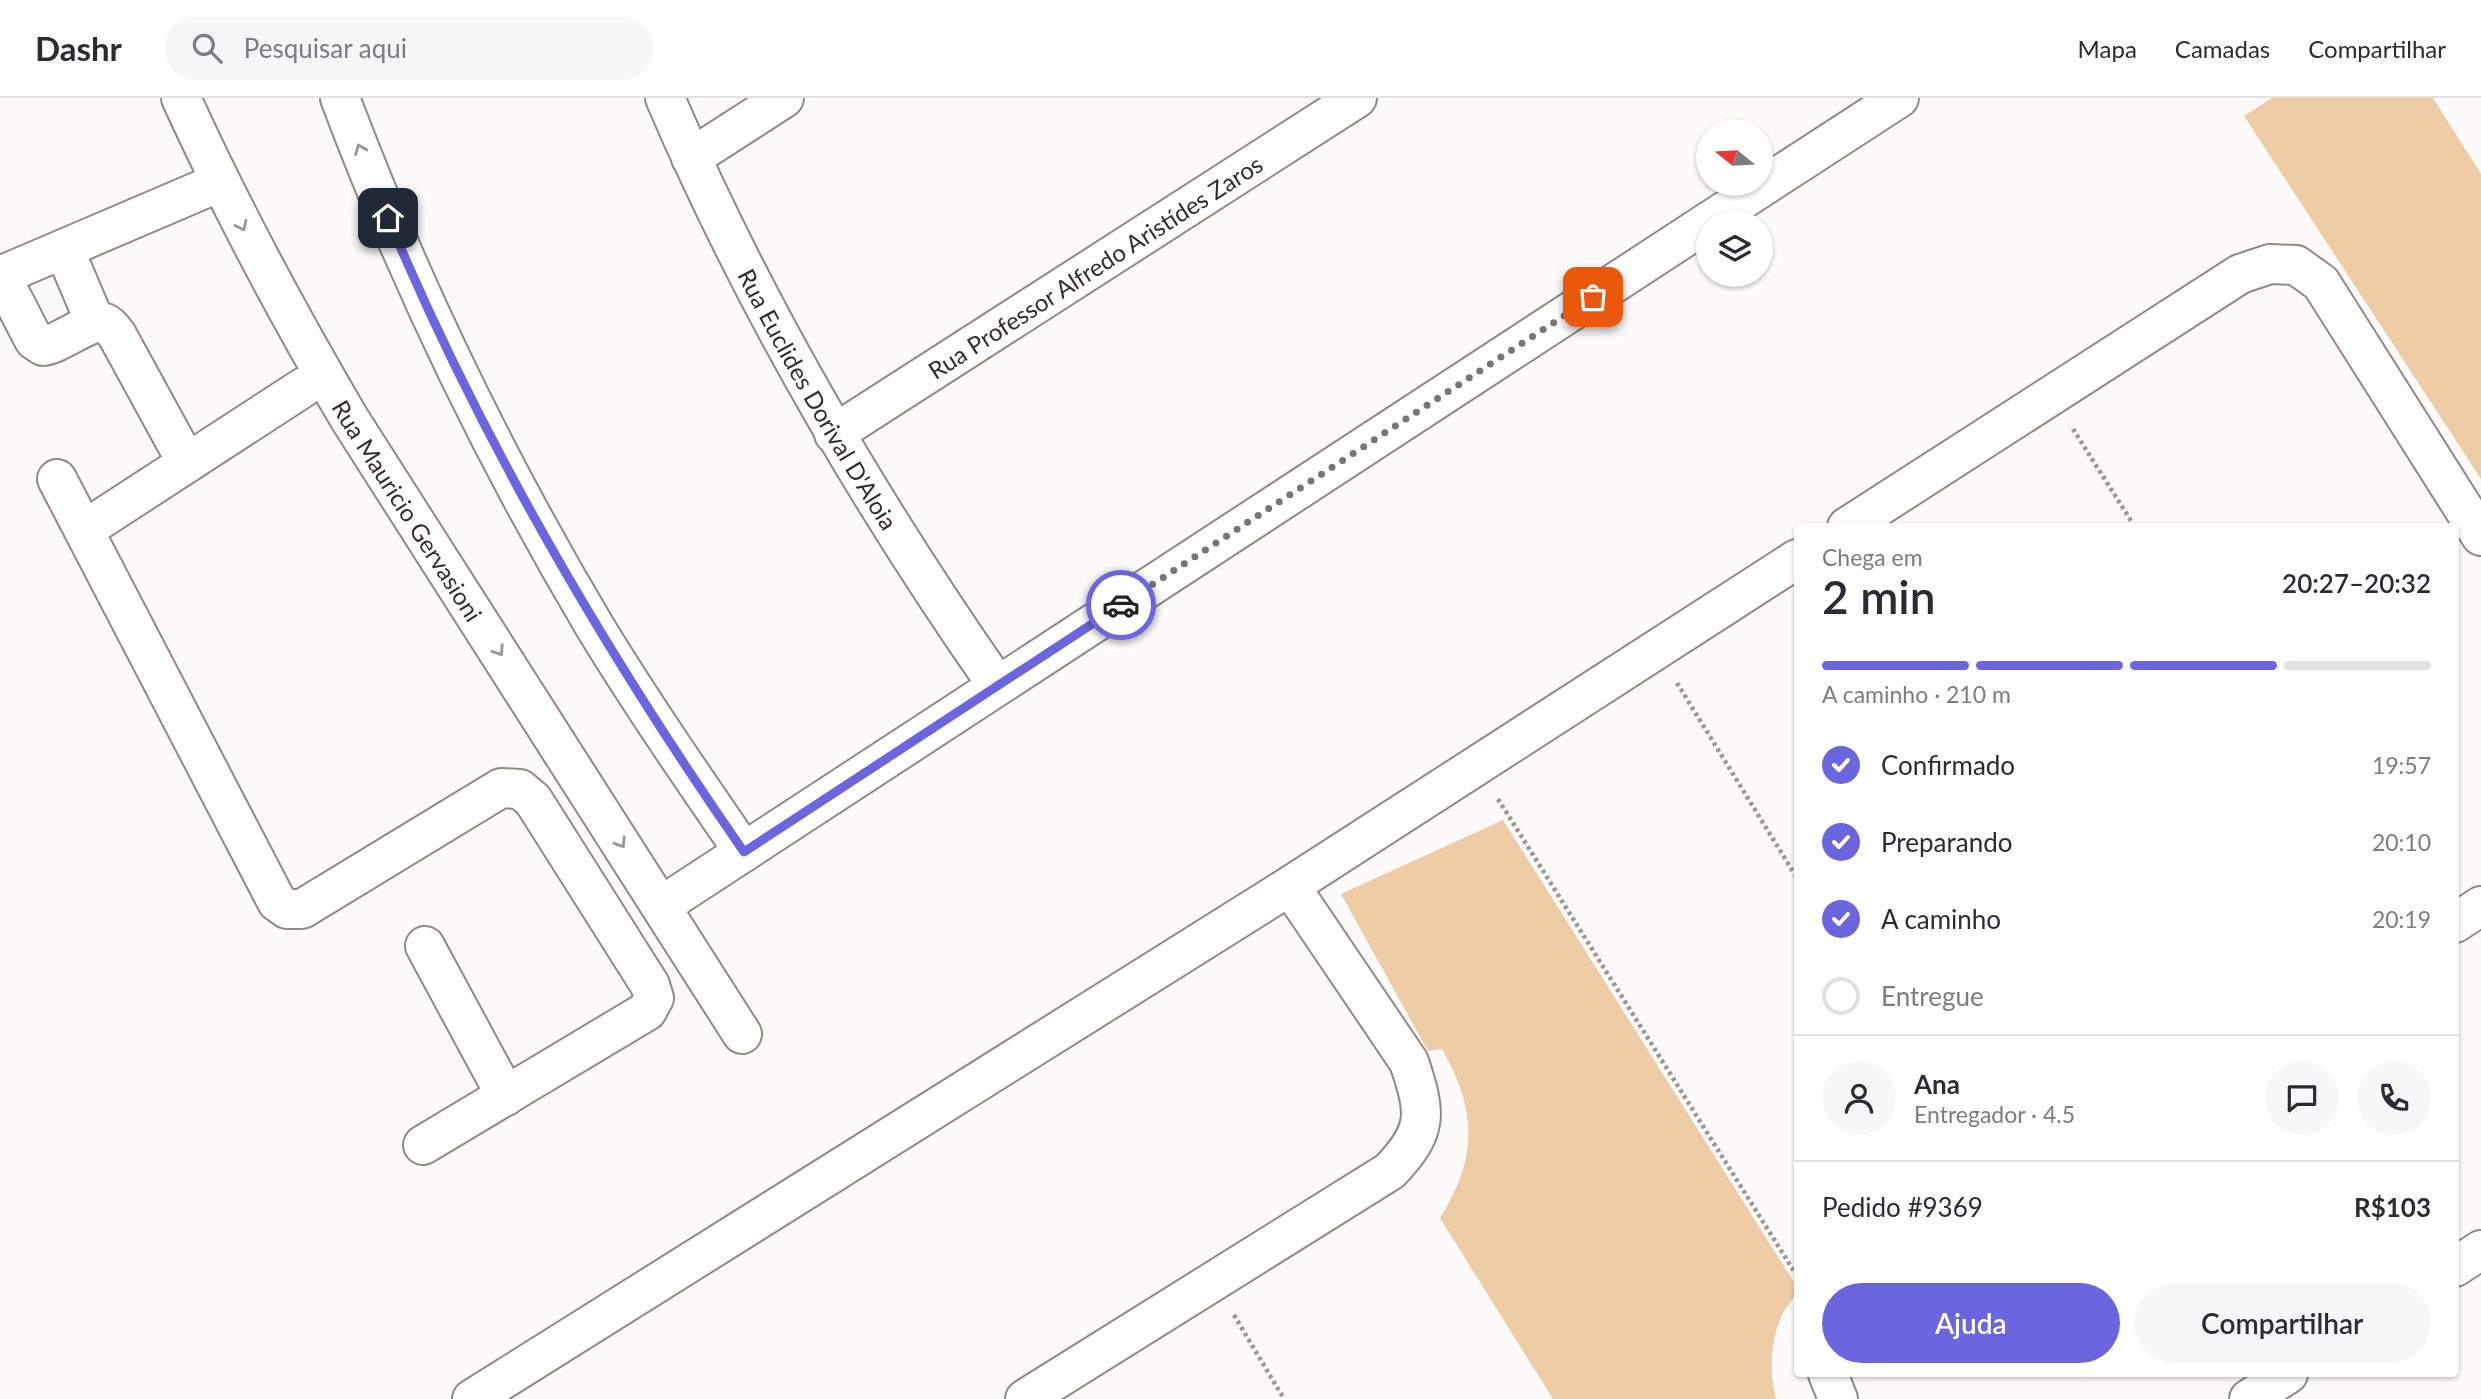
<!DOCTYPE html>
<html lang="pt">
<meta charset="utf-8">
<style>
:root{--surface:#fff;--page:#f7f7f7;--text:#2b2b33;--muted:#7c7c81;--line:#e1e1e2;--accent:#6b66e0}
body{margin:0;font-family:Lato,sans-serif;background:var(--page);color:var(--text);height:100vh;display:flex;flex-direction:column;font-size:26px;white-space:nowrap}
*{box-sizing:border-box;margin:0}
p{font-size:23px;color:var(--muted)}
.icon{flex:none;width:38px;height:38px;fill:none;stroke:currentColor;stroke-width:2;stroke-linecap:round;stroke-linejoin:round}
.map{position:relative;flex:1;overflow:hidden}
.sheet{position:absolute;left:1794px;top:425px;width:665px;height:854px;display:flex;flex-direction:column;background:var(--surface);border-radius:7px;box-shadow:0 2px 5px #0004}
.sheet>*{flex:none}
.needle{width:46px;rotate:288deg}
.tools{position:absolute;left:1696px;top:21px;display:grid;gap:14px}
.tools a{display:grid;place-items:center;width:77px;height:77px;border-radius:50%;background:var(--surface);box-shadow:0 2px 5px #0004;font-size:35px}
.pin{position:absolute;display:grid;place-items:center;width:60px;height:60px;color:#fff;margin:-30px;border-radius:14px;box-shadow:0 4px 10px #0006}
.courier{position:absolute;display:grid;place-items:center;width:70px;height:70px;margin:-35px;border:5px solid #6b66e0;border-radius:50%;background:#fff;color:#222;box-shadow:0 2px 9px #0007}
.overview em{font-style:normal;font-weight:600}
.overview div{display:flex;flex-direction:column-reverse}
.overview{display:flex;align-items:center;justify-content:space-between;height:119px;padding:0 28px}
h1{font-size:46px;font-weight:600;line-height:52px}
.bar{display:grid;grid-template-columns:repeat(4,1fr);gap:10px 7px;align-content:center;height:84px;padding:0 28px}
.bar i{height:9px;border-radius:5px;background:var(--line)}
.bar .selected{background:var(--accent)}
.bar p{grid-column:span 4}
.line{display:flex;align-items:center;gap:18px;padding:0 28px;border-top:2px solid var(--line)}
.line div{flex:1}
.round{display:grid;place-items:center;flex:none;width:74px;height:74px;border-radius:37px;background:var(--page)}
ol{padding:0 28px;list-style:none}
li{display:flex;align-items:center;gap:21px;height:77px}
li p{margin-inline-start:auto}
li .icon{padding:7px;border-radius:50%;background:var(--accent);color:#fff;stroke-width:4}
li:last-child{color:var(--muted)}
li i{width:38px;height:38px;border:4px solid var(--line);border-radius:50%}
.primary-button{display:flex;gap:14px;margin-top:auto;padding:14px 28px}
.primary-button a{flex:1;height:80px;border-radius:42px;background:var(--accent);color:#fff;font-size:28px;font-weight:600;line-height:80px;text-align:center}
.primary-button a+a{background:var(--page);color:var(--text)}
header{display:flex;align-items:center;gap:42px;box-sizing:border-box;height:98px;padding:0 35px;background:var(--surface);border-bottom:2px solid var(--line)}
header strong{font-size:33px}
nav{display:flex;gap:38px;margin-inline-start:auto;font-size:24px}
.search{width:490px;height:63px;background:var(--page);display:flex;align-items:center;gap:18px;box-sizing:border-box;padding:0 24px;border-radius:38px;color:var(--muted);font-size:26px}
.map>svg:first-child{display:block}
.green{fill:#eecca6}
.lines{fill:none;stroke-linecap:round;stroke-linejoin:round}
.minor-casing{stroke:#948785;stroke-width:42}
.path{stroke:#999695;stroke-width:4.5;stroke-dasharray:3.5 3.5;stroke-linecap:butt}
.minor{stroke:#fff;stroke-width:38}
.oneway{stroke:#989696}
.done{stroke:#797574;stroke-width:7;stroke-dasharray:0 12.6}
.route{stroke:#6b66e0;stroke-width:9}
.labels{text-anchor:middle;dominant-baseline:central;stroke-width:5;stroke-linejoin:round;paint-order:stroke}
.street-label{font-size:24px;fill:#322d2c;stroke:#fdfbfa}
</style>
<header>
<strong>Dashr</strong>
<div class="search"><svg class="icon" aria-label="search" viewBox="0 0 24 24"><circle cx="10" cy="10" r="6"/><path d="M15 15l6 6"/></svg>Pesquisar aqui</div>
<nav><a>Mapa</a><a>Camadas</a><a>Compartilhar</a></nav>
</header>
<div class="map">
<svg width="2481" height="1301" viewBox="0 0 2481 1301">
<rect width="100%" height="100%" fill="#fdfbfa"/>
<path class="green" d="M2272,0H2433L2481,76V381L2244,18Z
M1503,722L1797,1189C1797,1199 1789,1205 1784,1213C1770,1242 1769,1271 1776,1301H1553L1440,1120C1478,1060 1477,1012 1442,951L1428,953L1341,796Z"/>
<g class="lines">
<g class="minor-casing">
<g id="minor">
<path id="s1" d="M181,0C231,110 288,216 349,320L742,936"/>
<path d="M340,0C409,183 495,361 595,529C642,606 693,680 744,754"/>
<path id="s2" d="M665,0C754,208 868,402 997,587"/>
<path d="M691,60L784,0"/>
<path d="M1708,124L1899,0"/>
<path d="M64,151L95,224"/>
<path d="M0,178L220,84"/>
<path d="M1,178L34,242L43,248C61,246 91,220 105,225C110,227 114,233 117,237L187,365"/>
<path id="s3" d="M834,336L1357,0"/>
<path d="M57,381L277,804L287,811H302L501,690L520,691L533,702L650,887L654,900L647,913L423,1047"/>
<path d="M1847,429L2240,176L2270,166L2296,167L2321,185L2481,438"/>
<path d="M84,432L304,289"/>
<path d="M661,808L1708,124"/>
<path d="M2455,825L2481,808"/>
<path d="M425,848L506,998"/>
<path d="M2455,1169L2481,1152"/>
<path d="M1828,1276L1838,1301"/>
<path d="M472,1301L1290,788"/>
<path d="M1025,1301L1390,1073C1429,1032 1426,1015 1409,964L1290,788L1797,461"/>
<path d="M2249,1301L2288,1276"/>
</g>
</g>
<path class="path" d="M2073,331L2135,429
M1677,585L1797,780
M1498,701L1797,1178
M1234,1217L1284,1301"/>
<use href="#minor" class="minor"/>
</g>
<defs><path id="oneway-chevron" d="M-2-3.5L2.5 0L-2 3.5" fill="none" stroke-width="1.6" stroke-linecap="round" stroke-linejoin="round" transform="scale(1.75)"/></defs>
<g class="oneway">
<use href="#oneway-chevron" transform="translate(360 51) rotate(-112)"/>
<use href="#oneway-chevron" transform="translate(242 128) rotate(64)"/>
<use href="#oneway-chevron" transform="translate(499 553) rotate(57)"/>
<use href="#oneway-chevron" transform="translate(621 745) rotate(57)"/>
</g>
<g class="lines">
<path class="done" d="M1121,507L1593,199"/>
<path class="route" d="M388,120C482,345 605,554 744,754L1121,507"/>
</g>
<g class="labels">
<g class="street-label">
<text stroke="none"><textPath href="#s3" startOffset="310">Rua Professor Alfredo Aristídes Zaros</textPath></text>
<text stroke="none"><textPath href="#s2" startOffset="338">Rua Euclides Dorival D'Aloia</textPath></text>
<text stroke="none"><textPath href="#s1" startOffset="471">Rua Mauricio Gervasioni</textPath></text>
</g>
</g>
</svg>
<div class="tools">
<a><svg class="needle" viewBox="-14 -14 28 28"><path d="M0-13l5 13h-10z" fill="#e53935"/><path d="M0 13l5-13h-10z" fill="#7c7c81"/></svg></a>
<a><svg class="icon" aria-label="layers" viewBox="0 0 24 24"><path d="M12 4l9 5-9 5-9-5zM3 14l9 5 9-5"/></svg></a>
</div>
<div class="pin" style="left:1593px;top:199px;background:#ea580c"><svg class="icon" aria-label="bag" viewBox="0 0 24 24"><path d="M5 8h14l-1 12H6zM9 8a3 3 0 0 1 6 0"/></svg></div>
<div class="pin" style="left:388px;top:120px;background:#1f2937"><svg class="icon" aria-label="home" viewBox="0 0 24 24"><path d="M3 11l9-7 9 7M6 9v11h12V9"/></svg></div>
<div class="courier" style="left:1121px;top:507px"><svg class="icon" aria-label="car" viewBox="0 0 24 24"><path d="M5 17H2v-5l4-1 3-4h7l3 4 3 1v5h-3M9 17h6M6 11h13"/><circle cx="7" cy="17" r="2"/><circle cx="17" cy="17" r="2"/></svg></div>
<section class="sheet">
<div class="overview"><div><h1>2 min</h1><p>Chega em</p></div><em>20:27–20:32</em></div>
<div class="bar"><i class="selected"></i><i class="selected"></i><i class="selected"></i><i></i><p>A caminho · 210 m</p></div>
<ol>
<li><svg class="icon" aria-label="check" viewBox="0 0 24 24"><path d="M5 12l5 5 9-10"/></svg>Confirmado<p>19:57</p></li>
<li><svg class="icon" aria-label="check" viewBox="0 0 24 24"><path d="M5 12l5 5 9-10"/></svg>Preparando<p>20:10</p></li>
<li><svg class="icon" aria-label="check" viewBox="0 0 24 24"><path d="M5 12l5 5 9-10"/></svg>A caminho<p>20:19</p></li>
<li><i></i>Entregue</li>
</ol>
<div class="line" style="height:126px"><a class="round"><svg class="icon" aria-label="person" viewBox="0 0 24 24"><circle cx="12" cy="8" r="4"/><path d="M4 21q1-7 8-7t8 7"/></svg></a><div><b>Ana</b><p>Entregador · 4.5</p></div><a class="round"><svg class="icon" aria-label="chat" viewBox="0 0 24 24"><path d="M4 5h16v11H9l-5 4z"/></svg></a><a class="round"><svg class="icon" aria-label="phone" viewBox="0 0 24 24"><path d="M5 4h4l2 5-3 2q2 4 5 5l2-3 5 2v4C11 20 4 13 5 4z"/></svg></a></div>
<div class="line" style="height:91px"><div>Pedido #9369</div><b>R$103</b></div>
<div class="primary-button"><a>Ajuda</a><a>Compartilhar</a></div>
</section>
</div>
